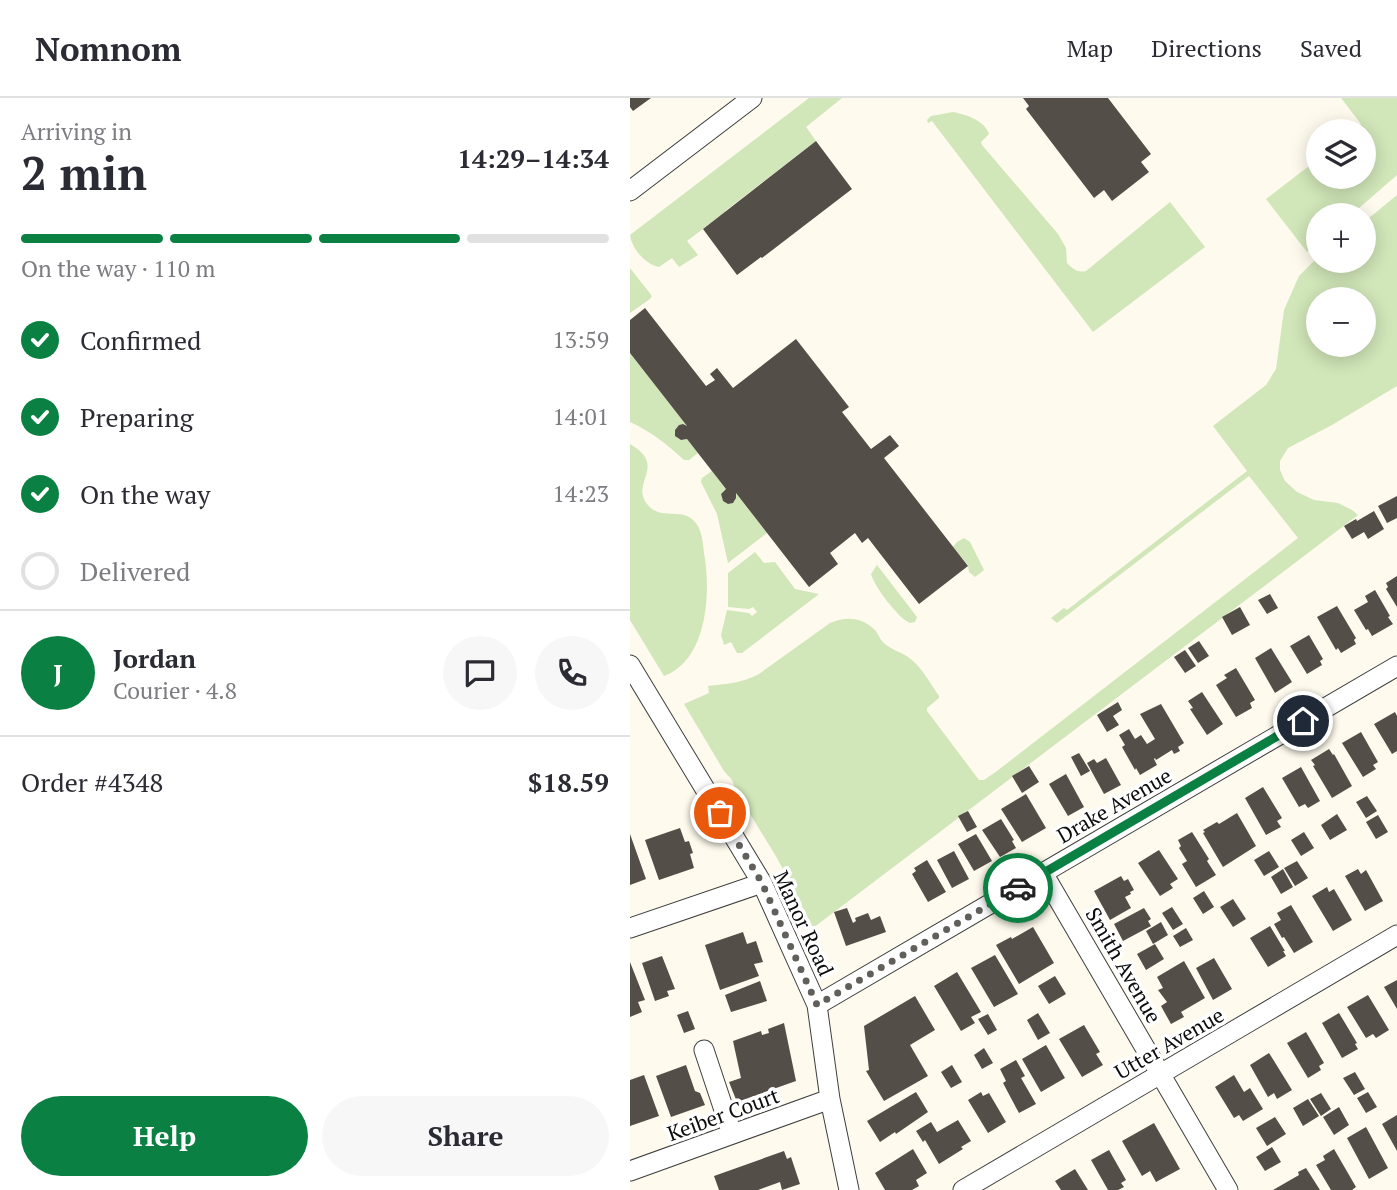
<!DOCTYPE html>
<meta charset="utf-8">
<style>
:root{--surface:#fff;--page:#f7f7f7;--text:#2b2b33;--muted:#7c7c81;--line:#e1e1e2;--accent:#0b8043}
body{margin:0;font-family:"PT Serif",serif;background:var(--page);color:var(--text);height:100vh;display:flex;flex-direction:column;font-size:26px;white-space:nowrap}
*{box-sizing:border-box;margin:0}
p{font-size:23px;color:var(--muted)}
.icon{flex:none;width:38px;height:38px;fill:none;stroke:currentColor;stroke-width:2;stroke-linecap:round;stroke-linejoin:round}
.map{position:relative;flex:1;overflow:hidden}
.drawer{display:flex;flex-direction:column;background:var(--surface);width:630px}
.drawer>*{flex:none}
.controls{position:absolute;left:676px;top:21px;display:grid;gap:14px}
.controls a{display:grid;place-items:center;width:70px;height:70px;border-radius:50%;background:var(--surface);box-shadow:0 4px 18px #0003;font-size:35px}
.pin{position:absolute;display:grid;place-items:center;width:60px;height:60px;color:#fff;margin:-30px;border:4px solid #fff;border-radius:50%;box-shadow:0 2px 7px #0007}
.courier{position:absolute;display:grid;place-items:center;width:70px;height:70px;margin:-35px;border:5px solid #0b8043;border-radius:50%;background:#fff;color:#222;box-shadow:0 2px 9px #0007}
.overview em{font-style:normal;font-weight:700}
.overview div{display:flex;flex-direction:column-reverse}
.overview{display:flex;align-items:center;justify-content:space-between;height:119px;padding:0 21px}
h1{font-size:46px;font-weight:700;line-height:52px}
.bar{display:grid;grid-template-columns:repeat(4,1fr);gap:10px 7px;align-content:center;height:84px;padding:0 21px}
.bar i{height:9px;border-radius:5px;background:var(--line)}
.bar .on{background:var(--accent)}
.bar p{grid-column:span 4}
.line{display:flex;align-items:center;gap:18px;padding:0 21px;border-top:2px solid var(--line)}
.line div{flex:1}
.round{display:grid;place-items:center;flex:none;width:74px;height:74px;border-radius:37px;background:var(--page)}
ol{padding:0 21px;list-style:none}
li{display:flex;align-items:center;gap:21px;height:77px}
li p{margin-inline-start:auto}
li .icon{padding:7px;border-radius:50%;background:var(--accent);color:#fff;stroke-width:4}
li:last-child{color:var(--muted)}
li i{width:38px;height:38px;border:4px solid var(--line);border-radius:50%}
.cta{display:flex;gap:14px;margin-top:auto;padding:14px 21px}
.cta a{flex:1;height:80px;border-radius:42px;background:var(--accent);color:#fff;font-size:28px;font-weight:700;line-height:80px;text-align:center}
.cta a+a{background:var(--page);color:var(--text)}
header{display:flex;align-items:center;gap:42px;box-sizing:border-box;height:98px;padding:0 35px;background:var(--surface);border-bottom:2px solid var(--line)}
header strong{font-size:33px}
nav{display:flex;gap:38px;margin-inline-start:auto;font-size:24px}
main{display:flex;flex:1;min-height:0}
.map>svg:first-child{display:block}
.green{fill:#d1e6b9;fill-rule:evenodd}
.building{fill:#544e49}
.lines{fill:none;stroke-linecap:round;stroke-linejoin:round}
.minor-casing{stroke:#3f3f3f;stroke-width:21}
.minor{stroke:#fff;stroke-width:19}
.done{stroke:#615f5b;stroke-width:7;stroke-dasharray:0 12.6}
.route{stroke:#0b8043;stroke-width:9}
.labels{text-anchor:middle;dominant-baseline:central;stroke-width:7;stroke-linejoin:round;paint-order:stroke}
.street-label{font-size:21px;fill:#0c0c0c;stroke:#fff}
</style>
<header>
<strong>Nomnom</strong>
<nav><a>Map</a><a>Directions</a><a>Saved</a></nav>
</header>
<main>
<section class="drawer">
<div class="overview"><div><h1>2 min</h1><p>Arriving in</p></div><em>14:29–14:34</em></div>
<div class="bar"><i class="on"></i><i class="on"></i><i class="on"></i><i></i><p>On the way · 110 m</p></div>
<ol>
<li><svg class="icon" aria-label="check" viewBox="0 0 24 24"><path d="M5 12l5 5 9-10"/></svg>Confirmed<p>13:59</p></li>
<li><svg class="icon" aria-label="check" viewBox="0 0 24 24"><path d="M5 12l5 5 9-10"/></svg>Preparing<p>14:01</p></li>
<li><svg class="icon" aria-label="check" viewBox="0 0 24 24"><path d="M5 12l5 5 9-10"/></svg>On the way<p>14:23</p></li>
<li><i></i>Delivered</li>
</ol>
<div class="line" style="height:126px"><b class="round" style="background:var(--accent);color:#fff">J</b><div><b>Jordan</b><p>Courier · 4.8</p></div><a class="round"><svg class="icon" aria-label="chat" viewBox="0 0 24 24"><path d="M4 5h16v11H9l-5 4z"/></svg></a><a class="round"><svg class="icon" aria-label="phone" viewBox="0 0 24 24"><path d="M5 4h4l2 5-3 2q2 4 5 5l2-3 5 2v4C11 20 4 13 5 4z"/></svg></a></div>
<div class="line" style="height:91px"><div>Order #4348</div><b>$18.59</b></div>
<div class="cta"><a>Help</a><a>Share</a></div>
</section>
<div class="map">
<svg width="767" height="1092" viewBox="0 0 767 1092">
<rect width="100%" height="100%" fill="#fefaed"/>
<path class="green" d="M179,0H212L176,29L186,43L95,113V114L57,143L68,157L49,169L42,160L29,169C15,166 2,151 0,137Z
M711,0H767V77L721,117H688V146L677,154L636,101L688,61V79H733V33H723L731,26Z
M323,14C337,17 354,22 359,36L351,44L352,47L428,136L436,150L437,165C443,171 447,175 456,173L540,104L575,149L463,234L302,23L298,25L297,22L301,18Z
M767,97V288L702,327L658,350L650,363V372L655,383L667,394L684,402L708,405L722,412L728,417L183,830L147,760L106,693L102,682L94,673L54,606L79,595L78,588C96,586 112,585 129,576L200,525C216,518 232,519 245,532C249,537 250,542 255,546C262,552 271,554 278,559C291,568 300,585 309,598V600L297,610V613L349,682H354L367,673L668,440L619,378L427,525L421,520L434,510L437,512L617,373L583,328L636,287L646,271L654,212L669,178L688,159V163H733V125ZM688,201H733V247H688Z
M0,170L22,198L20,201L0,215Z
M0,255L58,329L53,326L49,327L45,332C44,339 49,343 57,341L68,355L59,362H54C38,347 20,333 0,324Z
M0,346C38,368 0,384 17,406C31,424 52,408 65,424C72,432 73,445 74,455C81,493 78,562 34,578L0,522Z
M82,373L96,391L91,396L93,403L98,406C104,404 106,402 106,395L137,435L98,465L87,416L71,384L72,380Z
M334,440L340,444L354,472L345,479L339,474L338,467L323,449L327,444Z
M125,454L134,465L145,464L165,491L189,496L112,555H107L101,544L94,547L91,537L97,512L119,515L122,518L127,514L123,509L119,511L98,509V475Z
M247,467L287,519L285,524L280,525C268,520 244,488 241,476Z"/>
<path class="building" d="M0,0H21L3,13L0,9Z
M393,0H478L521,56L511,64L519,74L482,103L474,92L464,100L396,11L399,8Z
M186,43L222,91L132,160L131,159L107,177L73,131Z
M15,210L76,288L85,282L80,276L87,270L103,290L166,241L219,309L212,314L241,351L260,337L269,348L254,360L338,468L289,506L238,440L232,445L225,435L200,455L208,466L179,489L106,395V400L103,405L98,406L93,403L91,396L96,391L57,341L51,342L45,338V332L49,327L53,326L57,328L0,255V222Z
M767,398V420L757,425L748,408Z
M744,413L754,431L738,441L734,434L722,441L714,428L726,421L727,423Z
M767,478V509L756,491L758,489L756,485Z
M745,492L760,518L758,519L763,526L742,538L738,531L736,532L724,512L738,504L735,498Z
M640,496L648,510L637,516L628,502Z
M707,508L726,540L724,542L726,546L711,555L708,550L706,552L687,519Z
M610,509L620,527L602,537L592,519Z
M679,537L693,561L690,563L692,567L677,576L660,548Z
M569,543L579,558L568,565L558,550Z
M641,550L662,584L645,595L625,560Z
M555,552L566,568L555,575L544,559Z
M606,570L625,602L620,605L622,610L606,619L586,587L597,580L594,577Z
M572,594L593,626L577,637L560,611L563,610L558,603Z
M488,604L492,612L483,618L489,627L477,634L467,617Z
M531,606L554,645L548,649L550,653L544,656L542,652L526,662L525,660L524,661L527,667L510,677L506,670L505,672L492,649L495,647L489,637L499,631L505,641L511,637L517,646L525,641L510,616Z
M765,614L767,618V653L762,656L744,626Z
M731,634L748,664L743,667L746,671L733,679L712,645Z
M699,651L703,657L704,656L722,688L702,700L683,668L685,667L681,662Z
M449,655L460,673L451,678L441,659Z
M476,660L491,687L474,696L457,665L464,661L467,665Z
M399,668L409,684L392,695L382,678Z
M671,669L690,703L678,710L675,706L669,709L652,680Z
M436,676L454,709L438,718L419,686Z
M633,689L652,720L647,723L651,729L636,737L615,700Z
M396,696L416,730L392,744L371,711Z
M737,698L747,713L736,720L726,704Z
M338,713L347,729L337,734L328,718Z
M607,715L626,748L593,769L573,735L575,734L573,732L587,724L589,726Z
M707,716L717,732L700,742L691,727Z
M748,717L758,734L746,741L736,724Z
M371,721L384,742L382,743L386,750L370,759L352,732Z
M50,730L55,744L59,743L63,755L60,756L64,770L29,782L15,742Z
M562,734L579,761L577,763L586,777L566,789L552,766L557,763L549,750L551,748L548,742Z
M674,734L684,750L671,758L661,742Z
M0,736L16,781L0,787Z
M346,736L362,763L344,773L328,746Z
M529,752L548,781L540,786L543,790L530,798L508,765Z
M324,753L339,781L322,790L307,762Z
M639,753L649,769L634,778L624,762Z
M297,762L316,794L298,804L282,776L286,773L284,770Z
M667,763L678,780L665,788L654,770Z
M653,771L663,789L651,796L641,779Z
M728,771L731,776L736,772L753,803L735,813L715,778Z
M491,778L494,783L498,781L504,792L500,794L501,796L495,799L501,810L480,822L464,793Z
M697,789L699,794L704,791L722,822L703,833L682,798Z
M574,793L584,809L573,816L563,800Z
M603,801L616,821L603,829L590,809Z
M661,807L683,844L664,855L654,839L652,840L644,826L651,822L647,815Z
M542,809L553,826L543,832L532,815Z
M217,810L223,825L226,823L225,820L238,815L241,822L250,818L256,834L216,848L204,814Z
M514,810L521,821L518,823L521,828L493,843L484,826Z
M531,824L538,837L523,846L516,833Z
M640,828L655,853H653L656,858L638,869L620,840Z
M403,829L424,865L389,886L366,847L381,839L382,841Z
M556,830L563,842L550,849L543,838Z
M113,834L117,846L126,843L133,864L124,866L129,878L90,892L75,847Z
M525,846L534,861L516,872L507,856Z
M365,857L388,896L364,909L341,870Z
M32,858L45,891L37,893L39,898L25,903L12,865Z
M584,860L602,891L583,902L566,870Z
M554,863L575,900L551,914L554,919L541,926L531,908L537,904L528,892L533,890L527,879Z
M0,864L15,902L8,904L12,914L0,919Z
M327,874L351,914L341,919L345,925L331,933L304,888Z
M425,878L436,896L419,906L408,888Z
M767,882V911L754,889Z
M130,883L137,903L101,914L95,897Z
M738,897L759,932L746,940L743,936L736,940L717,909Z
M285,898L305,932L280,947L298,978L254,1003L236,973L239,972L234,928Z
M58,913L65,931L54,935L47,917Z
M408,915L420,935L408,942L397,922Z
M709,915L727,945L725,946L728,951L712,960L692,925Z
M358,916L367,932L358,937L348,921Z
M154,925L166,983L107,1004L99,984L111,980L103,943L131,933L132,937L139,935L138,931Z
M454,927L470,954L466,956L473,967L452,979L429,941Z
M676,934L694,965L689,968L691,972L678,980L657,945Z
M416,947L435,980L411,994L392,961Z
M354,950L363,965L352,971L344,957Z
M639,955L662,992L647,1001L644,995L638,999L620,967Z
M386,962L395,978L391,980L406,1006L389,1015L373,985L376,983L370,971Z
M56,967L65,993L70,995L75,1007L41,1019L26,978Z
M322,967L332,984L321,990L311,974Z
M725,974L735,991L724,997L713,980Z
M14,977L29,1018L0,1028V982Z
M604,977L614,994L620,990L633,1011L613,1023L609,1017L604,1020L585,989Z
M286,994L298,1014L266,1036L265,1034L250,1044L237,1023Z
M351,994L353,998L359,995L376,1024L358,1035L338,1002Z
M738,994L747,1009L736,1015L727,1000Z
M691,995L701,1011L691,1018L680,1001Z
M678,1001L689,1018L673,1028L663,1010Z
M709,1009L719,1027L704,1037L693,1019Z
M767,1017V1053L752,1026Z
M645,1019L656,1036L637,1048L626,1030Z
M328,1022L341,1043L331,1049L333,1051L309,1066L295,1042L293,1044L286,1033L301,1024L307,1034Z
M524,1025L550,1071L526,1084L520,1073L512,1078L492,1043Z
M736,1029L758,1070L739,1081L717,1040Z
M642,1049L651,1064L635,1073L626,1059Z
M283,1051L297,1075L286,1082L289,1088L282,1092H255L245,1075Z
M704,1051L726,1089L722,1092H701L686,1067L695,1062L693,1058Z
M479,1052L496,1082L491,1085L494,1089L488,1092H478L461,1062Z
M154,1053L157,1061L161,1059L170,1086L152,1092L150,1084L128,1092H89L84,1078Z
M676,1070L690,1092H643L669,1077L668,1074Z
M445,1071L458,1092H431L425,1083Z"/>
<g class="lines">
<g class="minor-casing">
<path id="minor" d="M0,93L122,0
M0,567L132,785L187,907L200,1001L219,1092
M413,775L598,1092
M0,830L132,785
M187,907L767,568
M74,952L102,1036
M0,1073L200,1001
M333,1092L767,837"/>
</g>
<use href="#minor" class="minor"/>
</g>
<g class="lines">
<path class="done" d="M90,715L132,785L187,907L388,790"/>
<path class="route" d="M388,790L673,623"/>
</g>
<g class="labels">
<g class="street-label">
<text transform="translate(484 707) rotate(-30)">Drake Avenue</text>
<text transform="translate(174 825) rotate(65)">Manor Road</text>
<text transform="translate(494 867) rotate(60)">Smith Avenue</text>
<text transform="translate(539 945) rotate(-30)">Utter Avenue</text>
<text transform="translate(93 1016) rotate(-20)">Keiber Court</text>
</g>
</g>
</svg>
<div class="controls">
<a><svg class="icon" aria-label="layers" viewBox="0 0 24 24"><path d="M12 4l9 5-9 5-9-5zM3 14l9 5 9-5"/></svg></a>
<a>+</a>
<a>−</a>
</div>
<div class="pin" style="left:90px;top:715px;background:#ea580c"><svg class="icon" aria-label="bag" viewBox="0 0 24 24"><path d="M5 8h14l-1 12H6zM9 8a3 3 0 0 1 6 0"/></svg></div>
<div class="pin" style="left:673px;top:623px;background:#1f2937"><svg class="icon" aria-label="home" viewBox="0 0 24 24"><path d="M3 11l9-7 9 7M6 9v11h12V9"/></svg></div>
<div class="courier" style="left:388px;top:790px"><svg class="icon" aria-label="car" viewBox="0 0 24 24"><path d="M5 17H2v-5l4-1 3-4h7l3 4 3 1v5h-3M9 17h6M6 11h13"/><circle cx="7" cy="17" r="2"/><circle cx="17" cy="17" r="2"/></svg></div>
</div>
</main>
